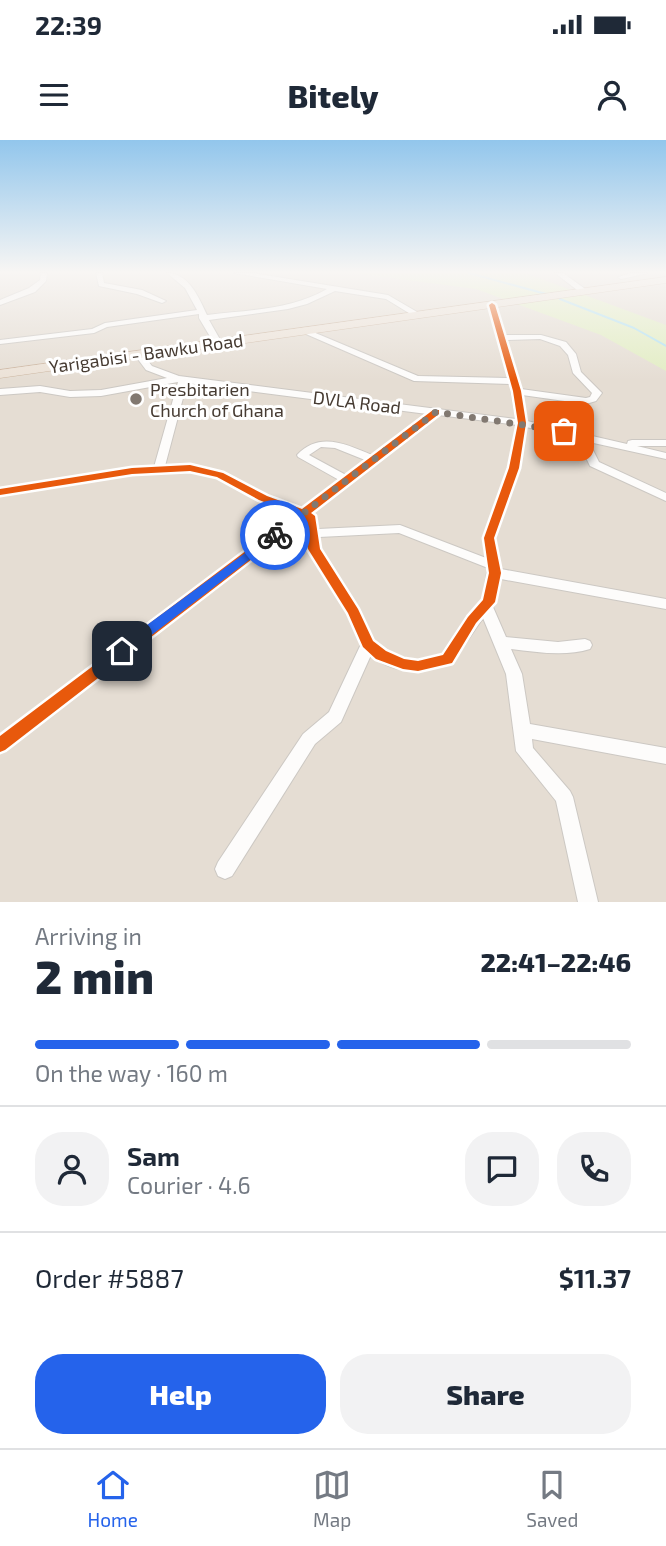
<!DOCTYPE html>
<meta charset="utf-8">
<style>
:root{--surface:#fff;--page:#f2f2f3;--text:#1f2937;--muted:#747a83;--line:#e0e1e3;--accent:#2563eb}
body{margin:0;font-family:"Exo 2",sans-serif;background:var(--page);color:var(--text);height:100vh;display:flex;flex-direction:column;font-size:26px;white-space:nowrap}
*{box-sizing:border-box;margin:0}
p{font-size:23px;color:var(--muted)}
.icon{flex:none;width:38px;height:38px;fill:none;stroke:currentColor;stroke-width:2;stroke-linecap:round;stroke-linejoin:round}
.map{position:relative;height:762px;overflow:hidden}
.details{display:flex;flex-direction:column;background:var(--surface);flex:1}
.details>*{flex:none}
.pin{position:absolute;display:grid;place-items:center;width:60px;height:60px;color:#fff;margin:-30px;border-radius:14px;box-shadow:0 4px 10px #0006}
.courier{position:absolute;display:grid;place-items:center;width:70px;height:70px;margin:-35px;border:5px solid #2563eb;border-radius:50%;background:#fff;color:#222;box-shadow:0 2px 9px #0007}
.overview em{font-style:normal;font-weight:800}
.overview div{display:flex;flex-direction:column-reverse}
.overview{display:flex;align-items:center;justify-content:space-between;height:119px;padding:0 35px}
h1{font-size:46px;font-weight:800;line-height:52px}
.bar{display:grid;grid-template-columns:repeat(4,1fr);gap:10px 7px;align-content:center;height:84px;padding:0 35px}
.bar i{height:9px;border-radius:5px;background:var(--line)}
.bar .on{background:var(--accent)}
.bar p{grid-column:span 4}
.line{display:flex;align-items:center;gap:18px;padding:0 35px;border-top:2px solid var(--line)}
.line div{flex:1}
.round{display:grid;place-items:center;flex:none;width:74px;height:74px;border-radius:28px;background:var(--page)}
.primary-button{display:flex;gap:14px;margin-top:auto;padding:14px 35px}
.primary-button a{flex:1;height:80px;border-radius:28px;background:var(--accent);color:#fff;font-size:28px;font-weight:800;line-height:80px;text-align:center}
.primary-button a+a{background:var(--page);color:var(--text)}
.status{display:flex;justify-content:space-between;align-items:center;height:49px;padding:0 35px;background:var(--surface);direction:ltr}
.status svg{height:19px;fill:currentColor}
header{display:flex;justify-content:space-between;align-items:center;height:91px;padding:0 35px;background:var(--surface);font-size:32px;font-weight:800}
.tab-bar{display:flex;justify-content:space-around;align-items:center;height:98px;border-top:2px solid var(--line);background:var(--surface);font-size:19px;color:var(--muted)}
.tab-bar a{display:grid;justify-items:center;gap:4px}
.tab-bar .on{color:var(--accent)}
.map>svg:first-child{display:block}
.residential{fill:#e5ddd3}
.green{fill:#e2edc3}
.lines{fill:none;stroke-linecap:round;stroke-linejoin:round}
.stream{stroke:#b2e2f3;stroke-width:2}
.minor-casing{stroke:#ccc8c3;stroke-width:2}
.highway-casing{stroke:#cbb49f;stroke-width:1}
.minor{fill:#fdfcfb;fill-rule:evenodd}
.highway{fill:#ece2d7;fill-rule:evenodd}
.cycleway-casing{stroke:#fff;stroke-width:5}
.cycleway{fill:#e8590c;fill-rule:evenodd}
.route{fill:#2563eb}
.done{stroke:#827971;stroke-width:7;stroke-dasharray:0 12.6}
.poi-dot{fill:#827971;stroke:#fff;stroke-width:2.5}
.labels{text-anchor:middle;dominant-baseline:central;stroke-width:6;stroke-linejoin:round;paint-order:stroke}
.far-street-label{font-size:18px;fill:#463b32;stroke:#fff}
.far-poi-label{font-size:18px;fill:#463b32;stroke:#fff;text-anchor:start}
</style>
<div class="status"><b>22:39</b><svg viewBox="0 0 49 12"><path d="M0 12V9h3v3zM5 12V6h3v6zM10 12V3h3v9zM15 12V0h3v12zM26 1h20v11H26zM47 4h2v5h-2z"/></svg></div>
<header><svg class="icon" aria-label="menu" viewBox="0 0 24 24"><path d="M4 6h16M4 12h16M4 18h16"/></svg>Bitely<svg class="icon" aria-label="person" viewBox="0 0 24 24"><circle cx="12" cy="8" r="4"/><path d="M4 21q1-7 8-7t8 7"/></svg></header>
<div class="map">
<svg width="666" height="762" viewBox="0 0 666 762">
<rect width="100%" height="100%" fill="#f0ece7"/>
<path class="residential" d="M0,133H666V762H0Z"/>
<path class="green" d="M353,133H525L666,185V231L601,195L476,149Z"/>
<g class="lines">
<path class="stream" d="M469,133L546,154
M560,159L634,188L666,206"/>
<g class="minor-casing">
<path id="minor" d="M41,133H47L46,141L35,152L0,165V160L29,148L40,140Z
M96,133H102L104,143L142,150L166,161L162,163L137,154L99,146Z
M167,133C189,133 199,158 207,175C248,170 291,170 327,149L234,133H252L388,155L424,176L417,178L386,159L335,151L307,164L288,169L209,180L222,203L218,205H215L199,178V174L107,187L94,193L0,204V200L92,189L105,183L197,170L185,148Z
M555,133H563L588,151L581,153Z
M631,133H648L621,139L618,137Z
M489,163L496,165L505,195H541L566,202L576,214L581,232L602,253L596,261L586,264L522,255L527,281L627,304L628,301L632,300H666V306H637L666,313V319L589,302L599,322L666,353V361L590,326L577,299L526,287L520,328L495,398L501,429L666,459V469L501,439L496,462L493,467L506,497L558,502L585,499L590,501L592,505L590,509C565,517 537,512 511,509L522,534L530,584L666,608V624L532,599L533,608L570,651L573,657L598,762H578L556,661L516,611L506,534L483,478L452,523C424,532 395,536 371,515L341,582L315,604L232,736L225,739L218,736L215,729L218,722L303,594L329,572L361,504L347,473L308,409L304,379L6,610L0,613V595L294,374L259,361L216,337L190,331L132,334L0,355V349L132,328L154,327L178,242L101,256L70,257L40,252L0,255V249L40,246L70,251L101,250L167,238L146,230L134,214L138,211L141,212L152,226L179,236L516,279L510,244L414,241L299,191L306,189L418,236L509,238ZM540,199L560,206L568,215L573,233L592,253L590,257L586,258L521,249L506,200ZM187,243L427,274L372,315C346,304 319,291 297,315L298,317L339,340L301,368L267,355L224,333L190,325L165,326ZM438,275L517,285L508,328L483,398L486,418L400,385L318,389L316,376L312,373ZM321,307L335,308L365,320L346,335L309,315ZM399,393L488,428L482,460L467,476L442,514L418,520L405,518L386,511L374,500L359,468L320,409L319,397Z"/>
</g>
<g class="highway-casing">
<path id="highway" d="M666,137V143L0,238V230Z"/>
</g>
<use href="#minor" class="minor"/>
<use href="#highway" class="highway"/>
<g class="cycleway-casing">
<path id="cycleway" d="M492,163L495,165L521,251L526,283L519,328L494,398L501,433L495,462L476,483L452,523L418,531L403,529L376,519L363,507L348,473L308,409L305,378L5,610L0,612V596L295,374L259,360L217,337L190,331L132,334L0,355V349L132,328L190,325L223,333L267,356L302,369L433,270H439V274L311,373L315,376L320,409L358,469L373,501L386,511L404,519L418,521L443,515L468,477L483,460L489,433L484,398L509,328L518,283L513,251L489,165Z"/>
</g>
<use href="#cycleway" class="cycleway"/>
</g>
<linearGradient id="sky" x2="0" y2="1"><stop stop-color="#92c6ec"/><stop offset="0.55" stop-color="#f8f6f4"/><stop offset="1" stop-color="#f8f6f4" stop-opacity="0"/></linearGradient>
<rect width="666" height="240" fill="url(#sky)"/>
<path class="route" d="M275,391L279,392V397L127,514H117V507Z"/>
<g class="lines">
<path class="done" d="M275,395L436,272L564,291"/>
</g>
<circle class="poi-dot" cx="136" cy="259" r="7"/>
<g class="labels">
<g class="far-street-label">
<text transform="translate(146 213) rotate(-8)">Yarigabisi - Bawku Road</text>
<text transform="translate(357 262) rotate(7)">DVLA Road</text>
</g>
<g class="far-poi-label">
<text x="150" y="249">Presbitarien<tspan x="150" dy="21">Church of Ghana</tspan></text>
</g>
</g>
</svg>
<div class="pin" style="left:564px;top:291px;background:#ea580c"><svg class="icon" aria-label="bag" viewBox="0 0 24 24"><path d="M5 8h14l-1 12H6zM9 8a3 3 0 0 1 6 0"/></svg></div>
<div class="pin" style="left:122px;top:511px;background:#1f2937"><svg class="icon" aria-label="home" viewBox="0 0 24 24"><path d="M3 11l9-7 9 7M6 9v11h12V9"/></svg></div>
<div class="courier" style="left:275px;top:395px"><svg class="icon" aria-label="bike" viewBox="0 0 24 24"><circle cx="6" cy="16" r="4"/><circle cx="18" cy="16" r="4"/><path d="M6 16l4-8h5l3 8M10 8l3 8H6M13 5h3"/></svg></div>
</div>
<section class="details">
<div class="overview"><div><h1>2 min</h1><p>Arriving in</p></div><em>22:41–22:46</em></div>
<div class="bar"><i class="on"></i><i class="on"></i><i class="on"></i><i></i><p>On the way · 160 m</p></div>
<div class="line" style="height:126px"><a class="round"><svg class="icon" aria-label="person" viewBox="0 0 24 24"><circle cx="12" cy="8" r="4"/><path d="M4 21q1-7 8-7t8 7"/></svg></a><div><b>Sam</b><p>Courier · 4.6</p></div><a class="round"><svg class="icon" aria-label="chat" viewBox="0 0 24 24"><path d="M4 5h16v11H9l-5 4z"/></svg></a><a class="round"><svg class="icon" aria-label="phone" viewBox="0 0 24 24"><path d="M5 4h4l2 5-3 2q2 4 5 5l2-3 5 2v4C11 20 4 13 5 4z"/></svg></a></div>
<div class="line" style="height:91px"><div>Order #5887</div><b>$11.37</b></div>
<div class="primary-button"><a>Help</a><a>Share</a></div>
</section>
<nav class="tab-bar">
<a class="on"><svg class="icon" aria-label="home" viewBox="0 0 24 24"><path d="M3 11l9-7 9 7M6 9v11h12V9"/></svg>Home</a>
<a><svg class="icon" aria-label="map" viewBox="0 0 24 24"><path d="M3 6l6-2 6 2 6-2v14l-6 2-6-2-6 2zM9 4v14M15 6v14"/></svg>Map</a>
<a><svg class="icon" aria-label="saved" viewBox="0 0 24 24"><path d="M7 4h10v16l-5-4-5 4z"/></svg>Saved</a>
</nav>
